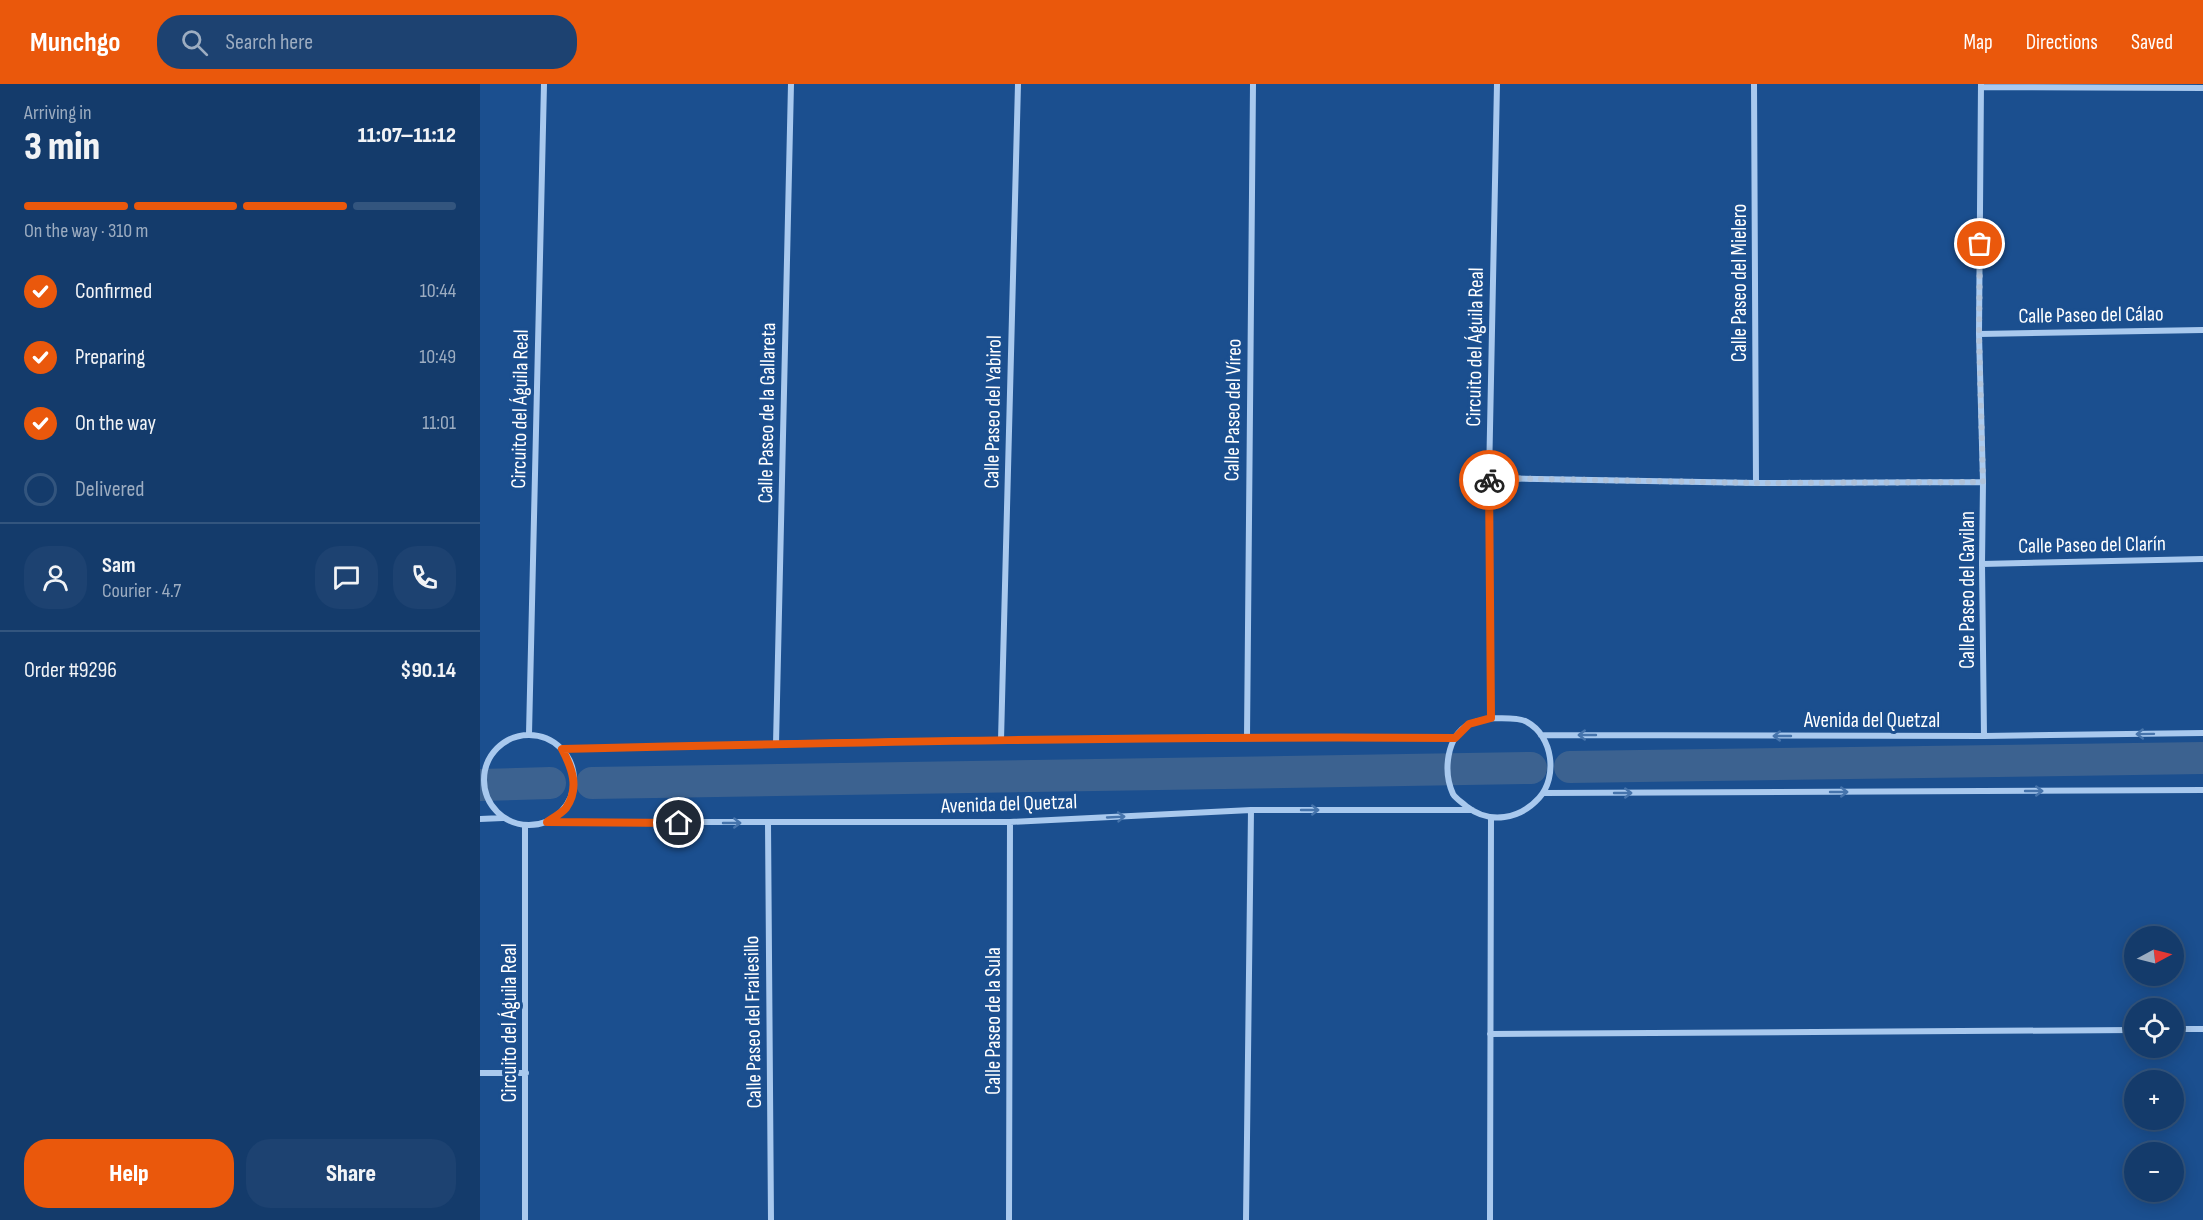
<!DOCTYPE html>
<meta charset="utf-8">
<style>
:root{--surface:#143b6b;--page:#1d4271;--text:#f1f3f6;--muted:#9dadc1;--line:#33557e;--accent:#ea580c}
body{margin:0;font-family:"Sofia Sans Condensed",sans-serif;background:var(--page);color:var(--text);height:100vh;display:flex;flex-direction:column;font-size:22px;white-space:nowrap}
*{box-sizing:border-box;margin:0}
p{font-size:20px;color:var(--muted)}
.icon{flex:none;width:33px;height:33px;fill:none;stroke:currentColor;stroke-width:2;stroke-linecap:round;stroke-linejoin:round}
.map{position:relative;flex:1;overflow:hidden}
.side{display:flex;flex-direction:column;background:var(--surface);width:480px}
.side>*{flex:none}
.needle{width:39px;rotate:83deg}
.buttons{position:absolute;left:1644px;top:842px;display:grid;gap:12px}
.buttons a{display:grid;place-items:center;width:60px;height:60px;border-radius:50%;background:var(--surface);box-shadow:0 3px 15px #0003,0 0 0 2px var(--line);font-size:30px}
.pin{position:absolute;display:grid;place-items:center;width:51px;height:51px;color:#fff;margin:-26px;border:3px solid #fff;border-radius:50%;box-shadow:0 2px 6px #0007}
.courier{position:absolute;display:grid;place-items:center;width:60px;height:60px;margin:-30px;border:4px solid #ea580c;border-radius:50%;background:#fff;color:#222;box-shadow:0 2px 8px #0007}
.headline em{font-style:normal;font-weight:800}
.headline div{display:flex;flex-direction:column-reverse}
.headline{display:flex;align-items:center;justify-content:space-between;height:102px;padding:0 24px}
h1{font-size:39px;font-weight:800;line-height:45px}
.bar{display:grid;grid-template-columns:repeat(4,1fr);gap:9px 6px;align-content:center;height:72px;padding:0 24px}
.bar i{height:8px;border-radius:4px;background:var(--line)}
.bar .active{background:var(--accent)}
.bar p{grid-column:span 4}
.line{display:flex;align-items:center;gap:15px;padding:0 24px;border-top:2px solid var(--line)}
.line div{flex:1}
.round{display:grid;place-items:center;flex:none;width:63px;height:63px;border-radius:24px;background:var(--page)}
ol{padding:0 24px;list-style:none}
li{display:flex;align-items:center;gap:18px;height:66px}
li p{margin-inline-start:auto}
li .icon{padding:6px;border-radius:50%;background:var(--accent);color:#fff;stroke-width:4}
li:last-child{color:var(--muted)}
li i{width:33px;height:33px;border:3px solid var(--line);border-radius:50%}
.cta{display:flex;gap:12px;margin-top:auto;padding:12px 24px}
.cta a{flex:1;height:69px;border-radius:24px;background:var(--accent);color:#fff;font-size:24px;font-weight:800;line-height:69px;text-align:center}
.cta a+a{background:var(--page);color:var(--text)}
header{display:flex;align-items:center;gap:36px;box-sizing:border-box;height:84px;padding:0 30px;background:var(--accent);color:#fff}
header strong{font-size:28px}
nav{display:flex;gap:33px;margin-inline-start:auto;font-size:21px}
.search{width:420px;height:54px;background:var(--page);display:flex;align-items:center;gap:15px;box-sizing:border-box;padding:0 21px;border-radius:24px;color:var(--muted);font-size:22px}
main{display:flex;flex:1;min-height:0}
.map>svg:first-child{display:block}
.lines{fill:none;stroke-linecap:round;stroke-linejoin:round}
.canal{stroke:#3c6290;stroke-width:32}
.street{stroke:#a9c9ee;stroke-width:6}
.oneway{stroke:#4674ac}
.done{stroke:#afc1d8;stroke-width:6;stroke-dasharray:0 10.8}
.route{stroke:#ea580c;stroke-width:8}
.labels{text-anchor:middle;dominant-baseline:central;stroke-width:6;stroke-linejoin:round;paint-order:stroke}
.street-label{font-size:21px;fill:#fff;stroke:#1b4f8f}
</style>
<header>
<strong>Munchgo</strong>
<div class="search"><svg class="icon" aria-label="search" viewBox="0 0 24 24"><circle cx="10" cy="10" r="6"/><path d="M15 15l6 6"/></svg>Search here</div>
<nav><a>Map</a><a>Directions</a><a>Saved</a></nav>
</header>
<main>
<section class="side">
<div class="headline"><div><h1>3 min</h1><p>Arriving in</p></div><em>11:07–11:12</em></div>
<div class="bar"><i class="active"></i><i class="active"></i><i class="active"></i><i></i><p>On the way · 310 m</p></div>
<ol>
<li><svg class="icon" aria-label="check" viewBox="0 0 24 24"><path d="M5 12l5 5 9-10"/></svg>Confirmed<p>10:44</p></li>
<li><svg class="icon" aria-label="check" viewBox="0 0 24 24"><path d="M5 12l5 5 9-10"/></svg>Preparing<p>10:49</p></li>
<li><svg class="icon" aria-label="check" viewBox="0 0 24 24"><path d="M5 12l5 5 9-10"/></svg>On the way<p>11:01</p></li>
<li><i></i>Delivered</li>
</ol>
<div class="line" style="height:108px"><a class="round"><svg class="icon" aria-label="person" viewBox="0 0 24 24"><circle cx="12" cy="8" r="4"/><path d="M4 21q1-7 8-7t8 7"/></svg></a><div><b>Sam</b><p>Courier · 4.7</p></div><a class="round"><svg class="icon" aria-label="chat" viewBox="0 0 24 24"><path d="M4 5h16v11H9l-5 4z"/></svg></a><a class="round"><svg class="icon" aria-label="phone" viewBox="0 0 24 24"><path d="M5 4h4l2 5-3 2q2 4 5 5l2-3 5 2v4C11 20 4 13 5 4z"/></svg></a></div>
<div class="line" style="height:78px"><div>Order #9296</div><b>$90.14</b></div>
<div class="cta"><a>Help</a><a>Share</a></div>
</section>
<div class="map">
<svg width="1723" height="1136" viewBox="0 0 1723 1136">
<rect width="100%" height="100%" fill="#1b4f8f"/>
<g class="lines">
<path class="canal" d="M1090,683L1723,674
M112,699L1051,684
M0,701L70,699"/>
<path class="street" d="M1274,0L1276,399
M1501,0L1499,250L1503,398L1502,480L1504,652
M1501,3L1723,4
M1499,250L1723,246
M1009,394L1276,399L1503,398
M1502,480L1723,475
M1011,634L1009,394L1017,0
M1011,634C1021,635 1039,633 1047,638C1073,652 1078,693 1059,714C1040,735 1010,741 986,722C982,718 976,715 973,710C963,688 966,653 989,640C995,637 1005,636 1011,634Z
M49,650L64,0
M1061,651L1504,652L1723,649
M4 696a45 45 0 1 1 90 0a45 45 0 1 1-90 0Z
M767,653L773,0
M521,656L538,0
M296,660L311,0
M82,665C380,657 677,653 975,654
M1064,709L1723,706
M0,735L23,734
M67,738H530L771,726H992
M288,739L291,1136
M45,742V1136
M1694,945H1723
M1010,950L1654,946
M0,989H46
M529,1136L530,738
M766,1136L771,726
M1010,1136L1011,734"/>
</g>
<defs><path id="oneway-shaft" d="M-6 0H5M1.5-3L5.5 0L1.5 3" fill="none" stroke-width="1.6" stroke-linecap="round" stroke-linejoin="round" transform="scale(1.5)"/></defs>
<g class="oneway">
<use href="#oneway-shaft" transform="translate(1665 650) rotate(179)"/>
<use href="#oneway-shaft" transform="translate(1107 651) rotate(-180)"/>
<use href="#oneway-shaft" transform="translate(1302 652) rotate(-180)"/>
<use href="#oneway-shaft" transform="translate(1554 707)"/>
<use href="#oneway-shaft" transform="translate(1359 708)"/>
<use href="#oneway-shaft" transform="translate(1143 709)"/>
<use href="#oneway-shaft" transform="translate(830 726)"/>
<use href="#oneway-shaft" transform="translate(636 733) rotate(-3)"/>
<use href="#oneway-shaft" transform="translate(252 739)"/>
</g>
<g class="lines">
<path class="done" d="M1009,396V394L1276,399L1503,398L1499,250L1500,160"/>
<path class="route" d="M199,739L67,738C73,734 82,729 86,724C100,704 92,684 82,665C380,658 677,652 975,654L989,640L1011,634L1009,396"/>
</g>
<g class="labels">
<g class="street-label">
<text transform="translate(1259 199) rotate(-90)">Calle Paseo del Mielero</text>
<text transform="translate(1611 231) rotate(-1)">Calle Paseo del Cálao</text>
<text transform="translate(995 263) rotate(-89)">Circuito del Águila Real</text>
<text transform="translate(40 325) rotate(-89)">Circuito del Águila Real</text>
<text transform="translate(753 326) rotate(-89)">Calle Paseo del Víreo</text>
<text transform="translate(513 328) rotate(-89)">Calle Paseo del Yabirol</text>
<text transform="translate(287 329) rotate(-89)">Calle Paseo de la Gallareta</text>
<text transform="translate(1612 461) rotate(-1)">Calle Paseo del Clarín</text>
<text transform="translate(1487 506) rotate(-90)">Calle Paseo del Gavilan</text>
<text x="1392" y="636">Avenida del Quetzal</text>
<text transform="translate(529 720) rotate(-2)">Avenida del Quetzal</text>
<text transform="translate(513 937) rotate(-90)">Calle Paseo de la Sula</text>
<text transform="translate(273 938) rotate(-91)">Calle Paseo del Frailesillo</text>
<text transform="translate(29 939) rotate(-90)">Circuito del Águila Real</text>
</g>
</g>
</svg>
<div class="buttons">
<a><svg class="needle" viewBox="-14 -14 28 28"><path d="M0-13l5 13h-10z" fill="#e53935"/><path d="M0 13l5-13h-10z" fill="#9dadc1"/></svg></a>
<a><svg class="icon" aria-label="locate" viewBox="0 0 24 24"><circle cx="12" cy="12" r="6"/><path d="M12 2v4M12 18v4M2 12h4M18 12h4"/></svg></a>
<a>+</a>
<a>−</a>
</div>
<div class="pin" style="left:1500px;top:160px;background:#ea580c"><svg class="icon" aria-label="bag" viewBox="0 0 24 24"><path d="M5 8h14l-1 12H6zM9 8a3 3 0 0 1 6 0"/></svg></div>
<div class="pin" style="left:199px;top:739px;background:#1f2937"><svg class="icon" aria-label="home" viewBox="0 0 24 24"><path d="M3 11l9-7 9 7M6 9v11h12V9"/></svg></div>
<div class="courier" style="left:1009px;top:396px"><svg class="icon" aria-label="bike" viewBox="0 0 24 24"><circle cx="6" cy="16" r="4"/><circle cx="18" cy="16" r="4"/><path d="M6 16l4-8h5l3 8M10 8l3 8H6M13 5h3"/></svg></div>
</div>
</main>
